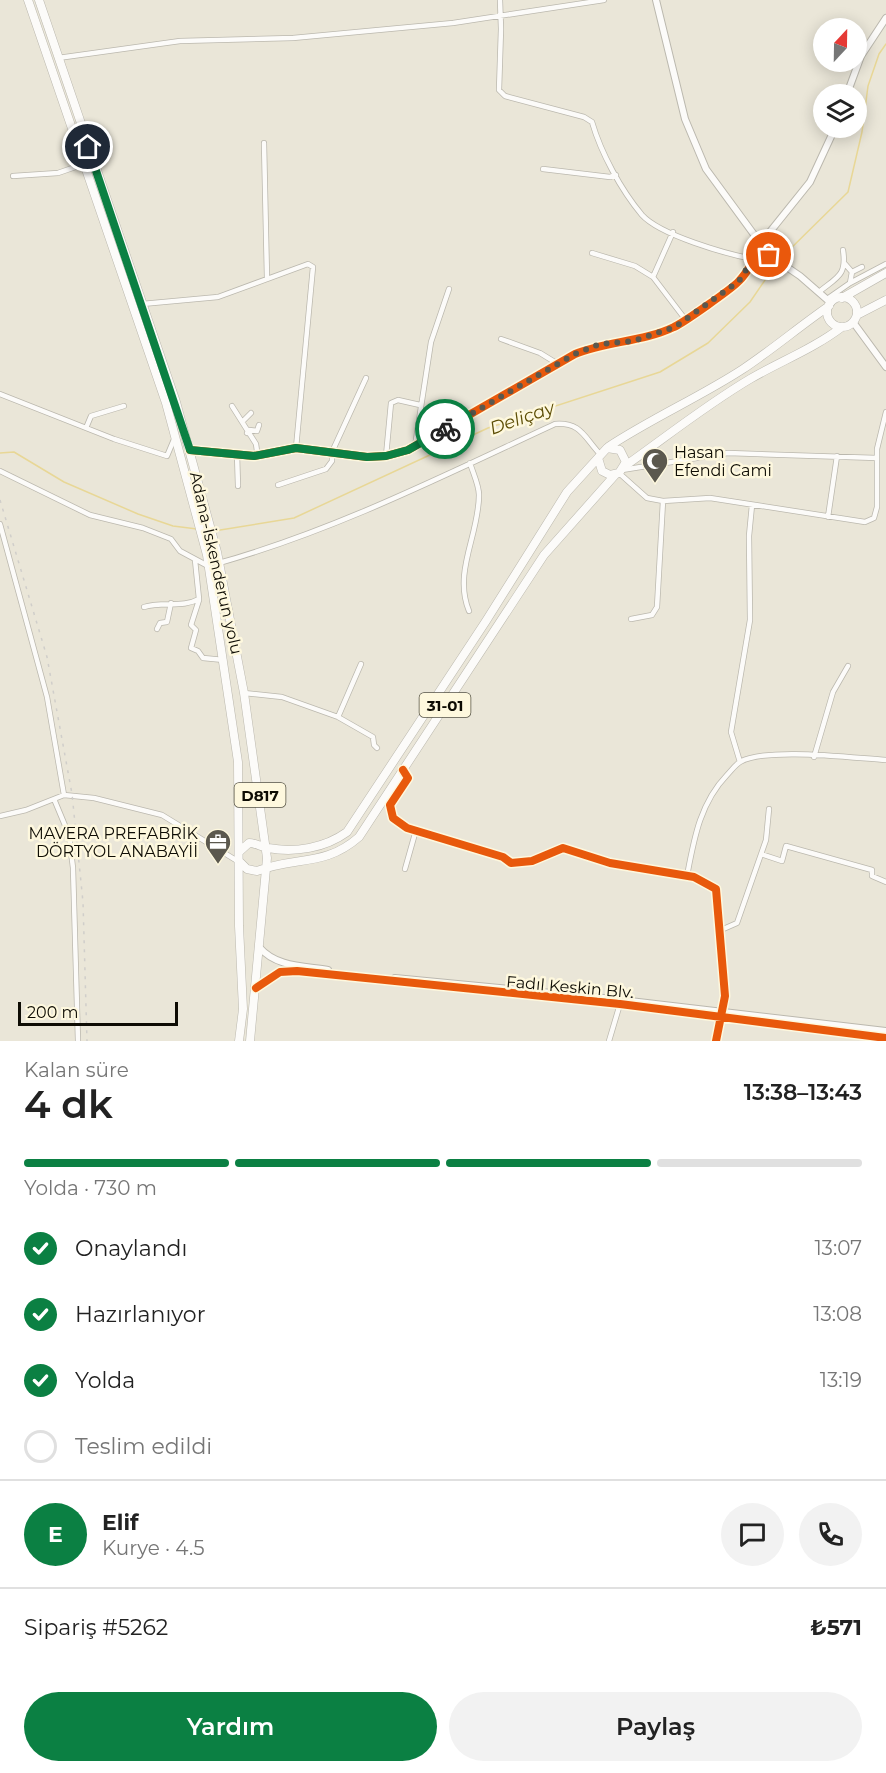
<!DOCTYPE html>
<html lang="tr">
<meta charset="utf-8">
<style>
:root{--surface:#fff;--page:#f2f2f2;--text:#222;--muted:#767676;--line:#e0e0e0;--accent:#0b8043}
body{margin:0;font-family:Montserrat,sans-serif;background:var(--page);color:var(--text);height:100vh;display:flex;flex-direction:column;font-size:22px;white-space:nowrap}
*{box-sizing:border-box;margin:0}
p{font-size:20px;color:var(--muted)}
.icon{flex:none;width:33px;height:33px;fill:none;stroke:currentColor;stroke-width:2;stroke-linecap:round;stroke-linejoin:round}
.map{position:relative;height:1041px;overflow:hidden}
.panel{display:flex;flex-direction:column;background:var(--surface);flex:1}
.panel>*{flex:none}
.needle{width:39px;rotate:22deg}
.controls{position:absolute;left:813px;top:18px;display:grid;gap:12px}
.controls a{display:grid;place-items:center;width:54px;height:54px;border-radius:50%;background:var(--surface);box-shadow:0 3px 15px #0003;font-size:30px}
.scale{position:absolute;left:18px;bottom:15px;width:160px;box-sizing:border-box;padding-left:6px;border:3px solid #0e0c04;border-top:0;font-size:16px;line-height:21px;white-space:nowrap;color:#0e0c04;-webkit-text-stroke:4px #fef8de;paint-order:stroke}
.pin{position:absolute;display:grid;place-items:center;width:51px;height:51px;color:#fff;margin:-26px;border:3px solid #fff;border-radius:50%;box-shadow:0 2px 6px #0007}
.courier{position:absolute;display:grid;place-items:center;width:60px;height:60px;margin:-30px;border:4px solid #0b8043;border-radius:50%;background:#fff;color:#222;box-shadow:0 2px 8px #0007}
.headline em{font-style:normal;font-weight:600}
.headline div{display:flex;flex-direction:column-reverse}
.headline{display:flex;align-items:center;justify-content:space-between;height:102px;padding:0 24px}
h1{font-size:39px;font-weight:600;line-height:45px}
.bar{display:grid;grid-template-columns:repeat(4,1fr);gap:9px 6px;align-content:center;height:72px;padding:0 24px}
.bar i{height:8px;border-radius:4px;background:var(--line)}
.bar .current{background:var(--accent)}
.bar p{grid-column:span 4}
.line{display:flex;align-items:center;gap:15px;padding:0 24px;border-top:2px solid var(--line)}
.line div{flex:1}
.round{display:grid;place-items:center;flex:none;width:63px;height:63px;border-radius:32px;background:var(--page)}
ol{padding:0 24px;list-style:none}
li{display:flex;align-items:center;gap:18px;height:66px}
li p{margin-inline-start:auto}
li .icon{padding:6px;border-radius:50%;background:var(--accent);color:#fff;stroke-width:4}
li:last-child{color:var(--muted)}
li i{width:33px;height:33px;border:3px solid var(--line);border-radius:50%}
.action{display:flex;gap:12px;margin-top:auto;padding:12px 24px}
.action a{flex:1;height:69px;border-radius:36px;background:var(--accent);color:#fff;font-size:24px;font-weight:600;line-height:69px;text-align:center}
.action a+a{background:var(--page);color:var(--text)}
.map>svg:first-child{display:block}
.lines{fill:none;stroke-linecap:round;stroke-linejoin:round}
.stream{stroke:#e8d796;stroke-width:1.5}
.street-casing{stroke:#bbb8ae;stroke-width:6}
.secondary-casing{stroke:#bbb8ae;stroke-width:8}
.highway-casing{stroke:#bbb8ae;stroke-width:9}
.street{stroke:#fcfbf9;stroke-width:4.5}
.secondary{stroke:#fcfbf9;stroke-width:6}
.highway{stroke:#fcfbf9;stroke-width:8}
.rail{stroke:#d0ceca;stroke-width:1.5;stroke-dasharray:3 6;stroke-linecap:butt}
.cycleway-casing{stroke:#fef8de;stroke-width:11}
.cycleway{stroke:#e8590c;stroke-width:8}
.done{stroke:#5b584e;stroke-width:6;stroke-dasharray:0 10.8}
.route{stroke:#0b8043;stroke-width:8}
.labels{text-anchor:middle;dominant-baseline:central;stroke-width:5;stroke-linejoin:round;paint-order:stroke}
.shield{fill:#fef8de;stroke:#565345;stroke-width:1.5}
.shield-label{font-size:15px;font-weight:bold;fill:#0e0c04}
.poi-label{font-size:16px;fill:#0e0c04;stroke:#fef8de;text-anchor:start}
.street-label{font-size:16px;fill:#0e0c04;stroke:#fef8de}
.water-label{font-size:18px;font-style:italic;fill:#5d4e06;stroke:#fef8de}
</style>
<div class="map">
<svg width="886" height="1041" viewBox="0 0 886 1041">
<rect width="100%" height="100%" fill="#eae6d8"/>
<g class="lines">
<path class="stream" d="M779,260L848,192L862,132L868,86L879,54L886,44
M0,453L14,452L64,482L138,514L173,526L197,529
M214,531L294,518L488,428L660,372L708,343L750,302L776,264"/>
<g class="street-casing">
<path id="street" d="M500,0L501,29L499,90L505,96L584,117L592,122C601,153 621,190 642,215C660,235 726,254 753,259
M58,58L180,41L293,38L453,23L604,0
M264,143L267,278
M543,169L610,177L616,175
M13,176L58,173L84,164
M592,253L635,266L653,277L673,232
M845,264L852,272L862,267
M653,277L685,319
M850,283L886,264
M819,292C837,277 847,276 843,250
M827,299L850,283L852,272
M142,304L218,297L308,264L313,267L296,448
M501,339L540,353L558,364
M0,394L114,439L167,456L175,437
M232,406L256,444L257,451L254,456
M243,421L251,413
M86,428L91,416L124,406
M247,433L249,430L257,431L259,425
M415,446L431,342L449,289
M190,450L254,456L296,448L367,457L386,456L408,450L575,354C607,341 643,342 674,327C683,323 733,288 739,281C749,271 754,258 764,247
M237,454L238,486
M386,456L391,403L398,400L420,405
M622,470L728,453L877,458
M0,471L90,515L143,528L171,539L180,551L208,566
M619,473L647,498L663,501L710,498L865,522L874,518L877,507V449L886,412
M278,485L326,469L332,461V452L366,378
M828,517L837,456
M0,524L47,697L64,795
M219,563C336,530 445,475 555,424C581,422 584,437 600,454
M199,600L191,625L196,630L191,648L198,651L203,658L224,660
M144,607C162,601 183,608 199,599L195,560
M469,611C453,572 479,535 479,495C479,485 473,473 470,463
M631,619L652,615L657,607L663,501
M157,629L160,623L167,622L171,603
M244,693L282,697L338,717L361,664
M338,717L373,737L374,745L377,748
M814,757L833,692L848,666
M740,762L731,732L750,620L749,536L752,505
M403,770L408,778L390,805L393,818L407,828L503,857L511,863L532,861L563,848L610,863L694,877L716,889L725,996L716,1041
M54,799L69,835L73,868L78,1041
M0,816L26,810L64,795L94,798L162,815L239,862
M761,854L782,861L786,846L872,870V876L886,882
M405,869L416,830
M687,876C694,839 700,803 727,775C731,771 735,765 740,762C766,747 853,758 886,760
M721,930L737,923L766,840L769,809
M609,1041L620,1004"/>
</g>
<g class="secondary-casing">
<path id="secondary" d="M656,0L685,119L706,169L769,255L800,276L831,303
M847,94L861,56L886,18
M761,243L810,182L835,128
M853,322L886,367
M259,947C276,967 303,966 328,970
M395,978L614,999
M256,988L280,972L297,971L620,1004L886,1038
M630,1001L886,1031"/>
</g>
<g class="highway-casing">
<path id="highway" d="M28,0L166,403L207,555L238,762L239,926L243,1009L239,1041
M39,0L176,402L217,552L244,693L267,858L250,1041
M827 312a15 15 0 1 1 30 0a15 15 0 1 1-30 0Z
M842,298L886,273
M857,315L886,300
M608,447C652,418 700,397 743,369C773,349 800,326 829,306
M625,466C666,437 706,405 750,379C781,361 813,349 842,327
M239,852L249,843C256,843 261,847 268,848C295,853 325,848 347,832L486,621L567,492L607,448L620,450L626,462L619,473L610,475L602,471L598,458
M240,862L247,869L257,871C296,856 325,867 359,837L544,555L615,475"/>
</g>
<use href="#street" class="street"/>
<use href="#secondary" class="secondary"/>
<use href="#highway" class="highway"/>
<path class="rail" d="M0,500L47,657L72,794L83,902L87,1041"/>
<g class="cycleway-casing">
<path id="cycleway" d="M190,450L254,456L296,448L367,457L386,456L408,450L575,354C607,341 643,342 674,327C683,323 733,288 739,281C749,271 754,258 764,247
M403,770L408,778L390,805L393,818L407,828L503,857L511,863L532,861L563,848L610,863L694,877L716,889L725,996L716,1041
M256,988L280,972L297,971L620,1004L886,1038"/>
</g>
<use href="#cycleway" class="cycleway"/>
</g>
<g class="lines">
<path class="done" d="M445,429L575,354L600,344L633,341L675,327L739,281L753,259L764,247L769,255"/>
<path class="route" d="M88,147L190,450L254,456L296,448L367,457L386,456L408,450L445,429"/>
</g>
<defs>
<g id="mosque-pin" transform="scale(1.35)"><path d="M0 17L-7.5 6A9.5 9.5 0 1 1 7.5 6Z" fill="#5b584e" stroke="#fef8de"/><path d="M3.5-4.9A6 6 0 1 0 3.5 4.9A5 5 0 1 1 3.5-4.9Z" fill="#fff"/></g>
<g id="office-pin" transform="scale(1.35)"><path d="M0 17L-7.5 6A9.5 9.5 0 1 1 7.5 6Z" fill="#5b584e" stroke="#fef8de"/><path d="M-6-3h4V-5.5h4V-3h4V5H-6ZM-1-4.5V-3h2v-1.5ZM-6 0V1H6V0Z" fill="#fff"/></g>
</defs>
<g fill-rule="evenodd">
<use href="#mosque-pin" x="655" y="461"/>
<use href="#office-pin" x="218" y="842"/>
</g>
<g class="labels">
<g class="shield">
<rect x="419.5" y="693" width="51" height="24" rx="4.5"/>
<rect x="234.5" y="783" width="51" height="24" rx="4.5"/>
</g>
<g class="shield-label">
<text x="445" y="705">31-01</text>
<text x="260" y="795">D817</text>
</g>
<g class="poi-label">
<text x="674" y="452">Hasan<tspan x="674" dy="18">Efendi Cami</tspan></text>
<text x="198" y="833" text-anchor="end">MAVERA PREFABRİK<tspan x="198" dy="18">DÖRTYOL ANABAYİİ</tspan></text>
</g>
<g class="street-label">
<text transform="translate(216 563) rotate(77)">Adana-İskenderun yolu</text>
<text transform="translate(570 987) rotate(5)">Fadıl Keskin Blv.</text>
</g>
<g class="water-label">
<text transform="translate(522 418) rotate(-19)">Deliçay</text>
</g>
</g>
</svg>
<div class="controls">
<a><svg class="needle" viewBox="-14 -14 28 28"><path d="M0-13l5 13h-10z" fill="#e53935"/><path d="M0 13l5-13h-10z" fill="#767676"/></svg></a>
<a><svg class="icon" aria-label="layers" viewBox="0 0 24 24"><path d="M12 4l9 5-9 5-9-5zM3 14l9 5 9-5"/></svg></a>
</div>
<div class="scale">200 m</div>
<div class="pin" style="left:769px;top:255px;background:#ea580c"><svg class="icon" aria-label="bag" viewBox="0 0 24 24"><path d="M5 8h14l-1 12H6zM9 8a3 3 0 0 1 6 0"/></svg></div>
<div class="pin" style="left:88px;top:147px;background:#1f2937"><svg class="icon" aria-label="home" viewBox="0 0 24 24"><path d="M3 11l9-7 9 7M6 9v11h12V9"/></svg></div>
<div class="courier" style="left:445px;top:429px"><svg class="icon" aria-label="bike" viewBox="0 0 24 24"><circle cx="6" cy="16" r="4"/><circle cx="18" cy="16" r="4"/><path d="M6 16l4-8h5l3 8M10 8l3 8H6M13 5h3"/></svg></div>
</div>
<section class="panel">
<div class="headline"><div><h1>4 dk</h1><p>Kalan süre</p></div><em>13:38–13:43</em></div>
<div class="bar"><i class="current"></i><i class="current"></i><i class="current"></i><i></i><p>Yolda · 730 m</p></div>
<ol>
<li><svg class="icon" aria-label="check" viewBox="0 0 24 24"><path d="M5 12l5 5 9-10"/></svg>Onaylandı<p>13:07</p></li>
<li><svg class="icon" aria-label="check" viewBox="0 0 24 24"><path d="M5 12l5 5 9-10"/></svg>Hazırlanıyor<p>13:08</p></li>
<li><svg class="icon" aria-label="check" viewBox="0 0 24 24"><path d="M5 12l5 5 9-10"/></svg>Yolda<p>13:19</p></li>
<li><i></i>Teslim edildi</li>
</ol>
<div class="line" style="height:108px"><b class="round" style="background:var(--accent);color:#fff">E</b><div><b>Elif</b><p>Kurye · 4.5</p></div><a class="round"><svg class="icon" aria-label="chat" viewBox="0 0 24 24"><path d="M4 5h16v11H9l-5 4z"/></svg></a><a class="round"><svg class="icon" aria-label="phone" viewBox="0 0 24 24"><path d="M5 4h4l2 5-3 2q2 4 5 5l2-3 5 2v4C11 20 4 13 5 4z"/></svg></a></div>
<div class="line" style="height:78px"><div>Sipariş #5262</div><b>₺571</b></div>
<div class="action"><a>Yardım</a><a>Paylaş</a></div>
</section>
